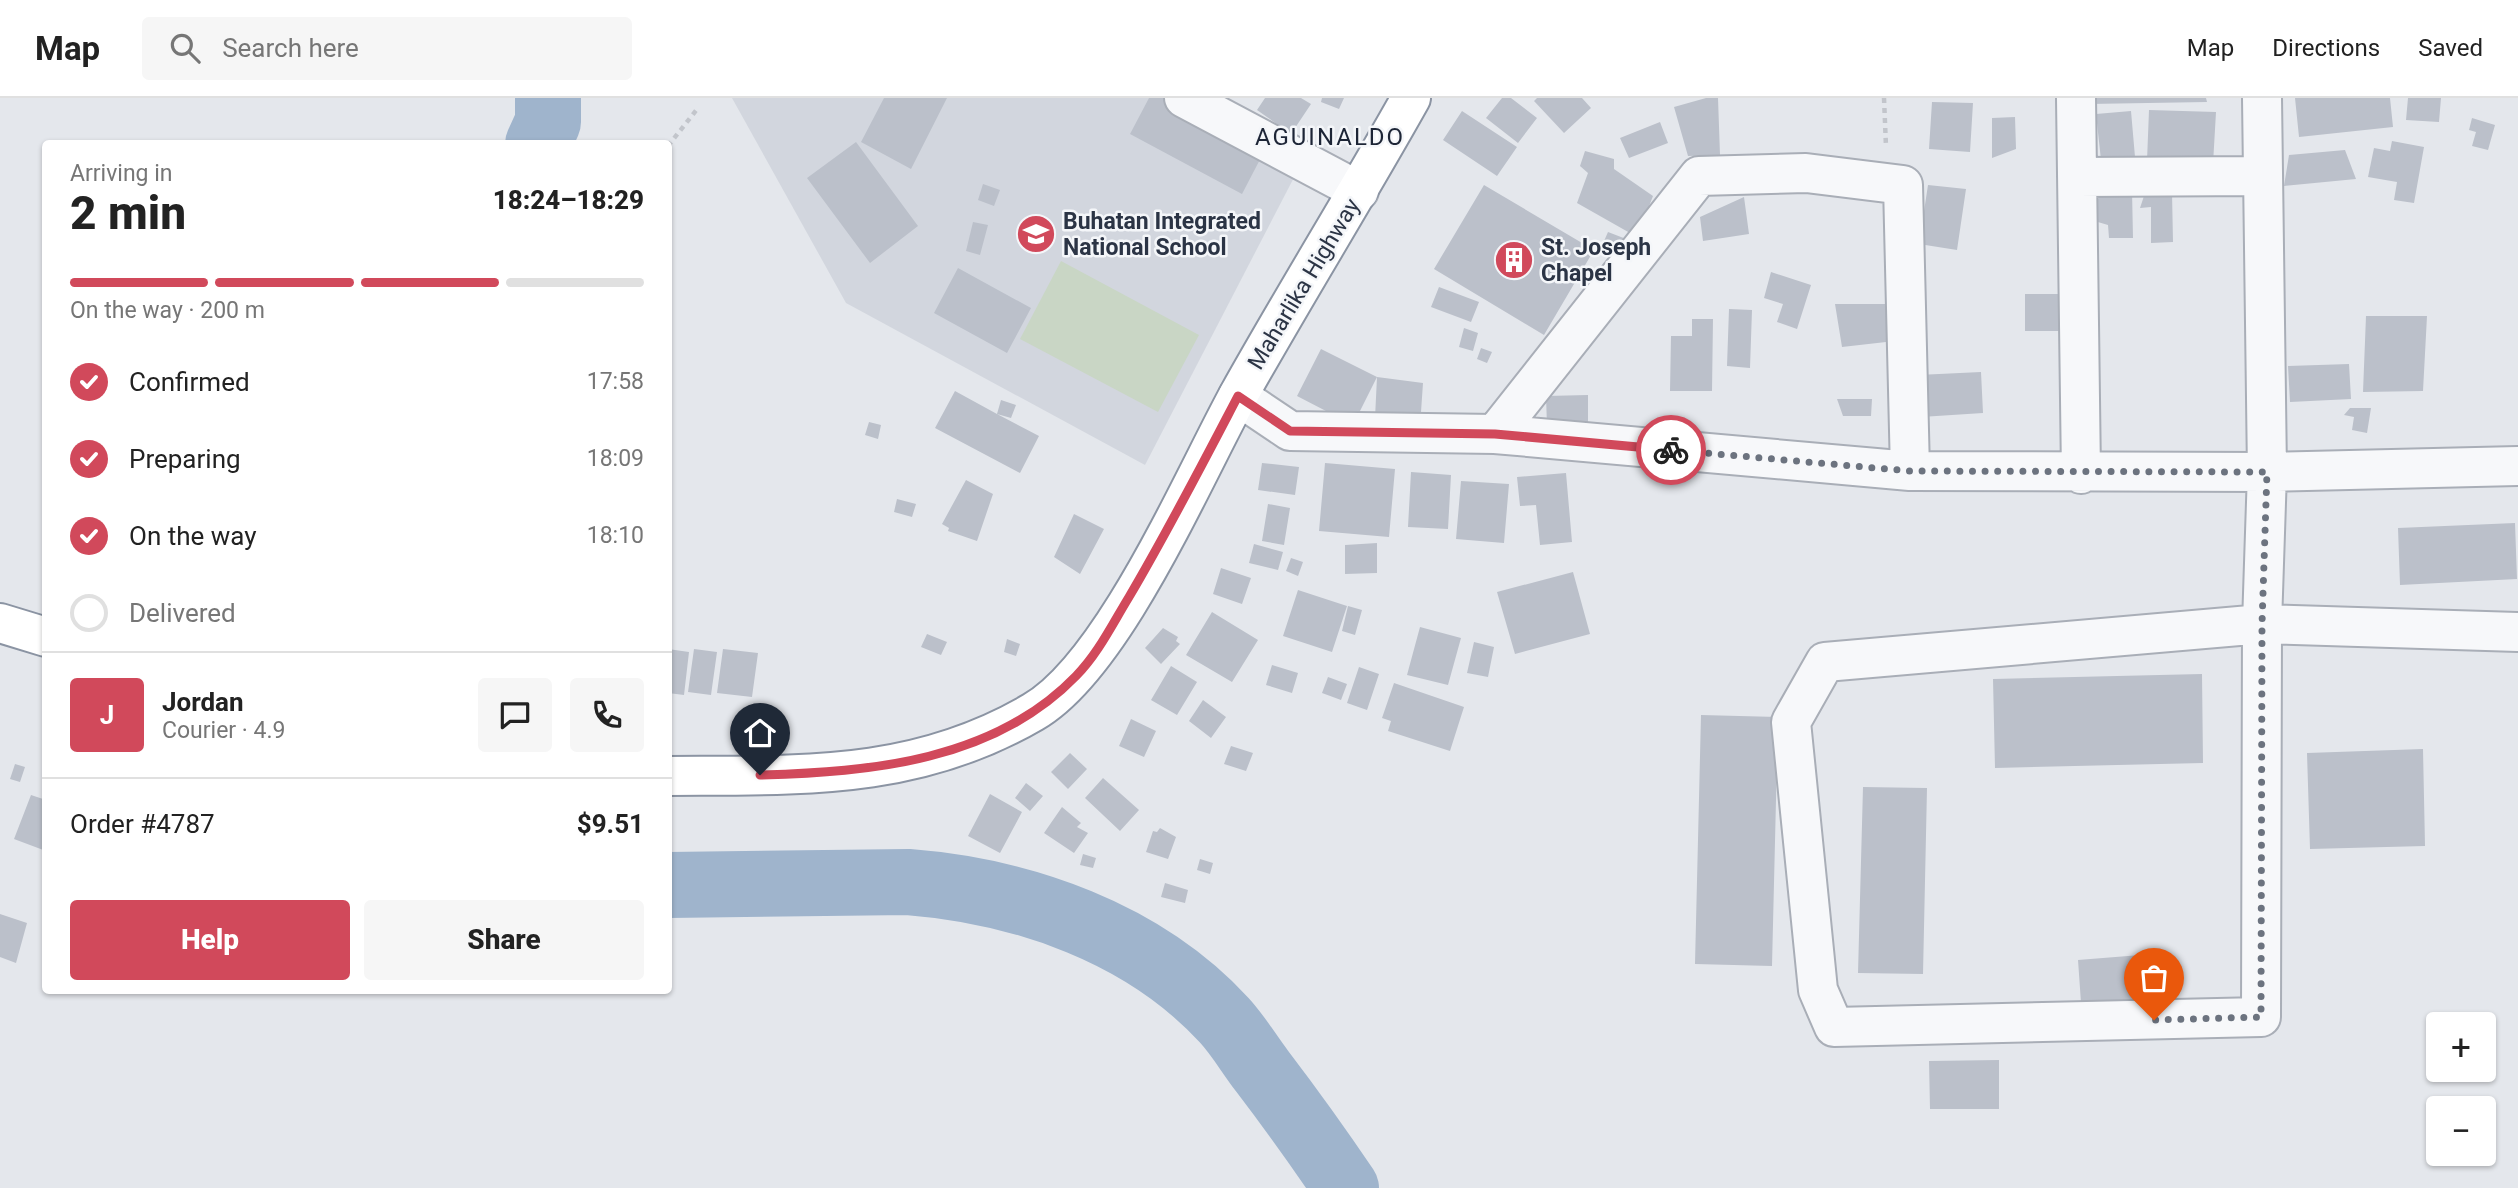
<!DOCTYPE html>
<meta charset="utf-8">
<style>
:root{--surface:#fff;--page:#f6f6f6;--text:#222;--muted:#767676;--line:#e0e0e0;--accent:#d1495b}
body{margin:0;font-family:Roboto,sans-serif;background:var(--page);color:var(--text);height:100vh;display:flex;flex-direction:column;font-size:26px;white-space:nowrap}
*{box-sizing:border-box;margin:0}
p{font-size:23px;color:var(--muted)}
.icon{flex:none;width:38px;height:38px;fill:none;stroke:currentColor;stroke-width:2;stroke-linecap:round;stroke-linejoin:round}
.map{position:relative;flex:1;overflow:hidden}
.panel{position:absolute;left:42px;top:42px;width:630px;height:854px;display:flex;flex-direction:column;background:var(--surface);border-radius:7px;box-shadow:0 2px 5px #0004}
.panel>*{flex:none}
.controls{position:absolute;left:2426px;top:914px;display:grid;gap:14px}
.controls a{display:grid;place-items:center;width:70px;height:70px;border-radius:7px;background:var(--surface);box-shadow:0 2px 5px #0004;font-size:35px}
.pin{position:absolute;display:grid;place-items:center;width:60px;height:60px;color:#fff;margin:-72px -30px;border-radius:50% 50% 50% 0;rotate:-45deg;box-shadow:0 0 7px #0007}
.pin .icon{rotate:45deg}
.courier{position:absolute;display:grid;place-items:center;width:70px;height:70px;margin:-35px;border:5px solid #d1495b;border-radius:50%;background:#fff;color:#222;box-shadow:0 2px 9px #0007}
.summary em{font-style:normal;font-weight:800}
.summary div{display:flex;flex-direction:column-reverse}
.summary{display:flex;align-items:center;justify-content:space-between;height:119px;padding:0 28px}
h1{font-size:46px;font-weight:800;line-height:52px}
.bar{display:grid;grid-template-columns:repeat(4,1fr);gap:10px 7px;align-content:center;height:84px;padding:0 28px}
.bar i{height:9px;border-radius:5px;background:var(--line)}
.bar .active{background:var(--accent)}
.bar p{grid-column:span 4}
.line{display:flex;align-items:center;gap:18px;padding:0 28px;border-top:2px solid var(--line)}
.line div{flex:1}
.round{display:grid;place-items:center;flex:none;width:74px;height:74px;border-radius:7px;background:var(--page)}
ol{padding:0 28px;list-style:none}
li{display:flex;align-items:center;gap:21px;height:77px}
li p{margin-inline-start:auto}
li .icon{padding:7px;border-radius:50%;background:var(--accent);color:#fff;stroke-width:4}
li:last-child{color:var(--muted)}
li i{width:38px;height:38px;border:4px solid var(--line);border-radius:50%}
.button{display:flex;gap:14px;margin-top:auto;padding:14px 28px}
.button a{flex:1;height:80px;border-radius:7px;background:var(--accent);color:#fff;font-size:28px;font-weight:800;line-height:80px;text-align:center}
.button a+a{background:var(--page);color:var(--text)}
header{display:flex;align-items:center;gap:42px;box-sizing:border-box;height:98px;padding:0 35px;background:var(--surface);border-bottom:2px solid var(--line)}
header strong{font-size:33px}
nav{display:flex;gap:38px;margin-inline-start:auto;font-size:24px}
.search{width:490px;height:63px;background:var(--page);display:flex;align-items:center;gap:18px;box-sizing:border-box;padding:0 24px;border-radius:7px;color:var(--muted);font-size:26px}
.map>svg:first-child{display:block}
.built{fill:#d2d6de}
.green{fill:#c9d6c5}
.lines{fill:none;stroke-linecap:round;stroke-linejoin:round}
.river{stroke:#9fb4cc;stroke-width:66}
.building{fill:#bbc0ca}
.minor-casing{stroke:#a9aeb7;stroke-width:42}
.highway-casing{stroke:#8b94a3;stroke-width:42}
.path{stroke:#c2c5cb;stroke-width:4.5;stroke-dasharray:5 5;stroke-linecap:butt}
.minor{stroke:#f7f8fa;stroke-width:38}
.highway{stroke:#fff;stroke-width:38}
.done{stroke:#6c737f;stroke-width:7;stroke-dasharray:0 12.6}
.route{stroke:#d1495b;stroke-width:9}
.labels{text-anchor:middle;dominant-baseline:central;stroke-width:5;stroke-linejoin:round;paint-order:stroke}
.poi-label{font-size:23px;font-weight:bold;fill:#2b3445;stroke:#f4f6f9;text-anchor:start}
.street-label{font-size:23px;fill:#2b3445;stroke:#f4f6f9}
.neighbourhood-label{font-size:24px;letter-spacing:2px;fill:#1d2536;stroke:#f4f6f9}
</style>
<header>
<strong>Map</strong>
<div class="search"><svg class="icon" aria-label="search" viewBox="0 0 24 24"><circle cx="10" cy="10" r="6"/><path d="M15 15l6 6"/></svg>Search here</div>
<nav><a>Map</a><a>Directions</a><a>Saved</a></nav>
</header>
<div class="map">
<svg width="2518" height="1090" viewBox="0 0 2518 1090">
<rect width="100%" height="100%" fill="#e4e7ec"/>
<path class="built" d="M732,0H1176L1301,66L1145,367L846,205Z"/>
<path class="green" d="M1061,163L1199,237L1158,314L1020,241Z"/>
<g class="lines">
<path class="river" d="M538,46L548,24V0
M668,787L908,784C1023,793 1144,835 1224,922C1238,937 1249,956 1262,973C1291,1011 1319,1050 1346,1090"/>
</g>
<path class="building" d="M884,0H947L911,71L861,44Z
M1149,0H1176L1267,48L1242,96L1130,36Z
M1265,0H1301L1311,6L1291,36L1257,12Z
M1322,0H1344L1339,11L1321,4Z
M1502,0H1511L1537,20L1518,45L1486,20Z
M1537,0H1582L1591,10L1564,35L1534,3Z
M1706,0H1718L1720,57L1688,58L1674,9Z
M2089,0H2206L2207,4L2089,6Z
M2295,0H2390L2393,29L2299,39Z
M2408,0H2441L2439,24L2406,22Z
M1932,4L1973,5L1970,54L1929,51Z
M2149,12L2216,14L2213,66L2147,63Z
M1462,13L1517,49L1497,78L1443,42Z
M2131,13L2135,59L2101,62L2096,16Z
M2015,19L2016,51L1992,60V20Z
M2472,20L2495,27L2488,52L2472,48L2476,34L2469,32Z
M1660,24L1668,45L1629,60L1620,40Z
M2392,43L2424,49L2414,105L2394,102L2397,84L2368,79L2374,50L2390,53Z
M856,44L918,128L870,165L807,80Z
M2345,52L2356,81L2284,88L2289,57Z
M1585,53L1614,61V71L1653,98L1637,139L1577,105L1588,75L1580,68Z
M983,86L1000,92L994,108L978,102Z
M1484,87L1594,152L1544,237L1434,171Z
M1928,87L1966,91L1957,152L1919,146Z
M2101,92H2132L2133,140H2109L2108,127L2091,122Z
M2172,94L2173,144L2151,145V109L2140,110L2145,95Z
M1744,99L1749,136L1703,143L1700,119Z
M973,124L988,127L980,157L966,153Z
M1608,134L1634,144L1627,161L1601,150Z
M958,170L1031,210L1007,255L934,215Z
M1771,174L1811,187L1797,231L1777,224L1783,206L1764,200Z
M1439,189L1479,204L1471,224L1431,209Z
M2025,196H2059V233H2025Z
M1835,206H1887L1886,244L1842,249Z
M1729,211L1752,212L1750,270L1727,268Z
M2366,218H2427L2423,293L2363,294Z
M1692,221H1713L1712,293H1670L1671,238H1692Z
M1464,230L1478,235L1473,253L1459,249Z
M1481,250L1492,254L1487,265L1477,261Z
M1321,251L1377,279L1423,285L1421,314L1375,320L1377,279L1353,327L1297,298Z
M2349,266L2351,301L2290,304L2288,268Z
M1981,274L1983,315L1921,319L1918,277Z
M955,293L997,316L1001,302L1016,307L1011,320L997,316L1039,338L1020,375L935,330Z
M1588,297V327L1547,328L1546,298Z
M1837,301H1872L1871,318H1843Z
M2350,310H2371L2367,335L2352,332L2354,319L2344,317Z
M869,324L881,327L878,341L865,337Z
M1262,365L1299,369L1295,397L1258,392Z
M1325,365L1395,371L1389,439L1319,433Z
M1411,374L1451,377L1448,431L1408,429Z
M1566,375L1572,444L1540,447L1536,407L1520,408L1517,379Z
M966,382L993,396L977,443L948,433L949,430L942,426Z
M1461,383L1509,386L1504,445L1456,441Z
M897,401L916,406L912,419L894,414Z
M1268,406L1290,410L1284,447L1262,443Z
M1074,416L1104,431L1080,476L1054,459Z
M2515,425L2517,481L2400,487L2398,430Z
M1377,445V475L1345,476V447Z
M1254,446L1283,454L1278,472L1249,465Z
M1291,460L1303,464L1298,478L1286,473Z
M1221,470L1251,480L1242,506L1213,496Z
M1573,474L1590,536L1515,556L1497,494Z
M1298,492L1347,508L1332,554L1283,538Z
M1348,508L1362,512L1355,537L1342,533Z
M1212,514L1258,542L1232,584L1186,557Z
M1420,529L1461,540L1448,587L1407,577Z
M1163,530L1178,539L1176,543L1180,546L1161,566L1145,550Z
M927,536L947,544L941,557L921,549Z
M1007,541L1020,546L1016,558L1004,554Z
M1474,544L1494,549L1488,579L1467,575Z
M668,551L689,554L684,597L668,595Z
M694,551L717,554L711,597L688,594Z
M723,551L758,555L752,599L717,595Z
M1272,567L1298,575L1292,595L1266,587Z
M1171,568L1197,584L1177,617L1151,602Z
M1359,569L1379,576L1367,612L1347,605Z
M2202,576L2203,665L1995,670L1993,581Z
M1328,579L1347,586L1341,602L1322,595Z
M1394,585L1464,609L1450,653L1388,633L1391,623L1382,620Z
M1203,602L1226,619L1211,640L1189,623Z
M1701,617L1778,619L1772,868L1695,866Z
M1131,621L1156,633L1144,659L1119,648Z
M1231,648L1253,655L1246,673L1224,666Z
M2423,651L2425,748L2310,751L2307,655Z
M1070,655L1087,671L1068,691L1051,674Z
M15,666L25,669L20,684L10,681Z
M1103,680L1139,712L1120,733L1085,700Z
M1026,685L1043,698L1030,713L1015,700Z
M1863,689L1927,690L1923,876L1858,875Z
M990,696L1022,714L1000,755L968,738Z
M31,697L46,702V753L14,741Z
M1062,709L1081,725L1077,729L1088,735L1074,755L1044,735Z
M1160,730L1176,739L1168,761L1146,754L1153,733L1157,734Z
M1083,756L1096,760L1093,770L1080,767Z
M1200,761L1213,765L1210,776L1197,772Z
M1165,785L1188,792L1185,805L1161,799Z
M0,816L27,825L16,865L0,859Z
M2153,856L2156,913L2082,919L2078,862Z
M1999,962V1011H1930L1929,963Z"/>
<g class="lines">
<g class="minor-casing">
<path id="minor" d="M1184,0L1359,93
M2076,0L2081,376
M2077,79L2262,78
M1238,298L1290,333L1495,336L1910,373L2267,374L2262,0
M1495,336L1699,78L1806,75L1903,87L1910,373
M2518,368L2267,374L2262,526L2261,919L1834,929L1818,892L1791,624L1825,564L2262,526L2518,534"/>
</g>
<g class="highway-casing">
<path id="highway" d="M0,525L46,539
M668,678C801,677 915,683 1033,614C1113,568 1193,380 1239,296C1295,196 1355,100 1411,0"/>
</g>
<path class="path" d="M1884,0L1886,49
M668,48L698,10"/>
<use href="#minor" class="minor"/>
<use href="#highway" class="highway"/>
</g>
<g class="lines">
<path class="done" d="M1671,352L1910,373L2267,374L2262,526L2261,919L2154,922"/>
<path class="route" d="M760,677C871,674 994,663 1076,578C1098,556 1113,525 1129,499C1168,433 1203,365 1238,298L1290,333L1495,336L1671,352"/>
</g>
<defs>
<g id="school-disc" transform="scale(2.0125)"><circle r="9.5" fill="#d1495b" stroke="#f4f6f9"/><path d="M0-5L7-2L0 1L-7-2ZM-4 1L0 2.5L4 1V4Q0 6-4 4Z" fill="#fff"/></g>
<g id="building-disc" transform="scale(2.0125)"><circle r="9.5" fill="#d1495b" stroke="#f4f6f9"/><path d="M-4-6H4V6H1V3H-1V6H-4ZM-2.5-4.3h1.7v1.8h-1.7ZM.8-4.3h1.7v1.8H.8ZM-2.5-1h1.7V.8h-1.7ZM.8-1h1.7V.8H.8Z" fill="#fff"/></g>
</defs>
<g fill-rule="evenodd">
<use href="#school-disc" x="1036" y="136"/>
<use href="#building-disc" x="1514" y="162"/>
</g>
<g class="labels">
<g class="poi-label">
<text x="1063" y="123">Buhatan Integrated<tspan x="1063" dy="26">National School</tspan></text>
<text x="1541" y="149">St. Joseph<tspan x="1541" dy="26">Chapel</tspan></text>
</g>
<g class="street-label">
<text transform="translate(1304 186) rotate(-59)">Maharlika Highway</text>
</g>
<g class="neighbourhood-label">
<text x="1330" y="39">AGUINALDO</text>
</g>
</g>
</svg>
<div class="controls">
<a>+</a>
<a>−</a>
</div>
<div class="pin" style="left:2154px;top:922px;background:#ea580c"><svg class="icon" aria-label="bag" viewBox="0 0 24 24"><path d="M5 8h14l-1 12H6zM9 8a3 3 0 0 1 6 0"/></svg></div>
<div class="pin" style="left:760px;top:677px;background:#1f2937"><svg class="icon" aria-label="home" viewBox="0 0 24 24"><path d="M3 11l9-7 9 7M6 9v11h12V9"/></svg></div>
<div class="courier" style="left:1671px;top:352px"><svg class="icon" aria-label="bike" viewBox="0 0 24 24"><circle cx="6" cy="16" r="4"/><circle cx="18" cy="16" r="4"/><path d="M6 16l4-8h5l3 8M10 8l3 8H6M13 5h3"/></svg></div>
<section class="panel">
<div class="summary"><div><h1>2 min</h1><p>Arriving in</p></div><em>18:24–18:29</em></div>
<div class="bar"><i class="active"></i><i class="active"></i><i class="active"></i><i></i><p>On the way · 200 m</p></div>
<ol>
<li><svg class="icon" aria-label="check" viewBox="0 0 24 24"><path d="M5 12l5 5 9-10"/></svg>Confirmed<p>17:58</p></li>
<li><svg class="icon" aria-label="check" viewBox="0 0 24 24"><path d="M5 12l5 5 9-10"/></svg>Preparing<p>18:09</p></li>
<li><svg class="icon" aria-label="check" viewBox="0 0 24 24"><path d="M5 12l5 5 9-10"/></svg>On the way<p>18:10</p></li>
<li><i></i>Delivered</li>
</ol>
<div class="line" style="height:126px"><b class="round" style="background:var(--accent);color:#fff">J</b><div><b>Jordan</b><p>Courier · 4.9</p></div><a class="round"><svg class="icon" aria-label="chat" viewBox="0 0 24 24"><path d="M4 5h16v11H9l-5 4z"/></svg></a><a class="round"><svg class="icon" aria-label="phone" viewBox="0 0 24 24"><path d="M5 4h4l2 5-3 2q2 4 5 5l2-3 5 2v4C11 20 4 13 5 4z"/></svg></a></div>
<div class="line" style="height:91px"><div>Order #4787</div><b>$9.51</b></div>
<div class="button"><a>Help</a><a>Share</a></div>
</section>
</div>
